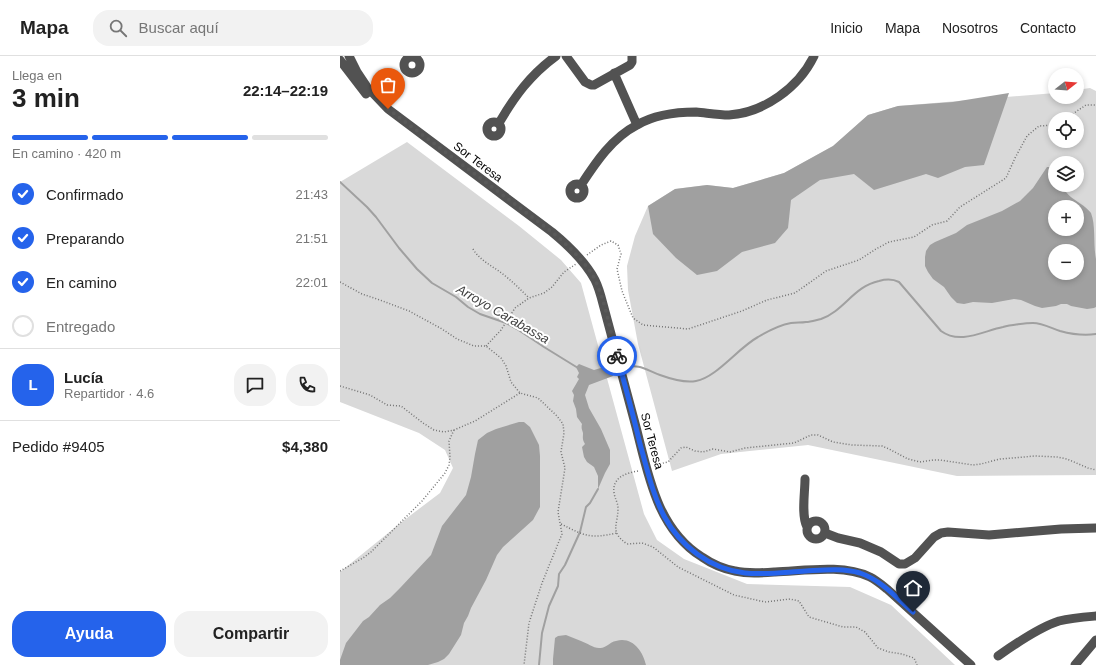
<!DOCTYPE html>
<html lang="es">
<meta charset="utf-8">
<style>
:root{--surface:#fff;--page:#f2f2f2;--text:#222;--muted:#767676;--line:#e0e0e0;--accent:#2563eb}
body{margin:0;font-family:Helvetica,sans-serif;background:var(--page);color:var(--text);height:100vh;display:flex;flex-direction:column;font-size:15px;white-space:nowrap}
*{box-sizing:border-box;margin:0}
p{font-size:13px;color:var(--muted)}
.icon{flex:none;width:22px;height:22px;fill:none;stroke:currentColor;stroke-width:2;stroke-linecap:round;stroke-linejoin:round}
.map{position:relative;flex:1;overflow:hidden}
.side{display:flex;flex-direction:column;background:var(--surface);width:340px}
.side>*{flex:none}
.needle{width:26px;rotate:73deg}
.fabs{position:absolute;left:708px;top:12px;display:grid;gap:8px}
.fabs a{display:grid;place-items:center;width:36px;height:36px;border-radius:50%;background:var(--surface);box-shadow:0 2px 6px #0003;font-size:20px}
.pin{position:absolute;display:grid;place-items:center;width:34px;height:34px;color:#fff;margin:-41px -17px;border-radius:50% 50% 50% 0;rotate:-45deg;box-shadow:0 0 4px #0007}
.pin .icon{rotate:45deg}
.courier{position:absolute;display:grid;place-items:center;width:40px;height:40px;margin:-20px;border:3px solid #2563eb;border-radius:50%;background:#fff;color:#222;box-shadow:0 1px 5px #0007}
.overview em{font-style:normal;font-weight:800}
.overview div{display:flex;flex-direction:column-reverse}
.overview{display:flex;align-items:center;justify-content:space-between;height:68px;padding:0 12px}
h1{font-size:26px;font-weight:800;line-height:30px}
.bar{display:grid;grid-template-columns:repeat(4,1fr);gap:6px 4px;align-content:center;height:48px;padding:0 12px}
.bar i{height:5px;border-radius:3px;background:var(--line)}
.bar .current{background:var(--accent)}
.bar p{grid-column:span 4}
.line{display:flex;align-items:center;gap:10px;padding:0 12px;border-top:1px solid var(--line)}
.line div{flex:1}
.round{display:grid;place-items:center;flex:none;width:42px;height:42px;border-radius:16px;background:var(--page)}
ol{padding:0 12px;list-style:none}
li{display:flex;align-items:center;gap:12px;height:44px}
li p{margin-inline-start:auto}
li .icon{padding:4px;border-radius:50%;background:var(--accent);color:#fff;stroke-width:4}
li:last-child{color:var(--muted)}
li i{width:22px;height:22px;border:2px solid var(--line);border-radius:50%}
.action{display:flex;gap:8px;margin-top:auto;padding:8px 12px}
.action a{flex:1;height:46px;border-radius:16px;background:var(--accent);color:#fff;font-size:16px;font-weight:800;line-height:46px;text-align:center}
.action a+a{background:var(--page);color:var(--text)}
header{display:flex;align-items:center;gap:24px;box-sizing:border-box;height:56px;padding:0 20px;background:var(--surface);border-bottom:1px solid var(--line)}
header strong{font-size:19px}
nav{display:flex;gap:22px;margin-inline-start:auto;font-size:14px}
.search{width:280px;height:36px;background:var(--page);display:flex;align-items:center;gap:10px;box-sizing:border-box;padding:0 14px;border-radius:16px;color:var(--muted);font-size:15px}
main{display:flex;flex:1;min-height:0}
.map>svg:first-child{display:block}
.green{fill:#d9d9d9;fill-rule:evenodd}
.water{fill:#a0a0a0;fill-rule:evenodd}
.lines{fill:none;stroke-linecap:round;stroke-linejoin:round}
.stream{stroke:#a0a0a0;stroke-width:2}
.path{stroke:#747474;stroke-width:1.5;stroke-dasharray:1 2;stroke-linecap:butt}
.minor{stroke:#525252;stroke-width:9}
.done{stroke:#595959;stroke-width:4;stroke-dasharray:0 7.2}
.route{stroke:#2563eb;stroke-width:5}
.labels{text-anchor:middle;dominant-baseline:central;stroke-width:4;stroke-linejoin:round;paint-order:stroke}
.street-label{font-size:12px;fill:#000;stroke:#fff}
.water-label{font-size:13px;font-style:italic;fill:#414141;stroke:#fff}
</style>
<header>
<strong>Mapa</strong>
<div class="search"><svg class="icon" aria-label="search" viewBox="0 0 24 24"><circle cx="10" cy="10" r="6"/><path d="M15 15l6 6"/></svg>Buscar aquí</div>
<nav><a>Inicio</a><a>Mapa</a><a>Nosotros</a><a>Contacto</a></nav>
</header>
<main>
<section class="side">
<div class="overview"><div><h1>3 min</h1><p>Llega en</p></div><em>22:14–22:19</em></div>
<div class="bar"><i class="current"></i><i class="current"></i><i class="current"></i><i></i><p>En camino · 420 m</p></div>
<ol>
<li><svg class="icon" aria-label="check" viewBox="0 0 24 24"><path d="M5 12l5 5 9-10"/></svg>Confirmado<p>21:43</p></li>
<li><svg class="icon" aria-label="check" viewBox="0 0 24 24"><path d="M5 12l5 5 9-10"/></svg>Preparando<p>21:51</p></li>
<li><svg class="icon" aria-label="check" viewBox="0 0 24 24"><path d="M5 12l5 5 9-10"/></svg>En camino<p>22:01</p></li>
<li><i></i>Entregado</li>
</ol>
<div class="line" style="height:72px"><b class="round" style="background:var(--accent);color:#fff">L</b><div><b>Lucía</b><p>Repartidor · 4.6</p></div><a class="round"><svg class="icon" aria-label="chat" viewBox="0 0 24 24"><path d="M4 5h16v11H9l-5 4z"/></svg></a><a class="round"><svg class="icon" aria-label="phone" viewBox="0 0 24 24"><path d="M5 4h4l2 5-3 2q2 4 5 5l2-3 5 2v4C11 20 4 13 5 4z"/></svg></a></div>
<div class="line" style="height:52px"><div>Pedido #9405</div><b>$4,380</b></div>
<div class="action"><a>Ayuda</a><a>Compartir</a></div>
</section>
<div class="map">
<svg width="756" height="609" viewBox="0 0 756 609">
<rect width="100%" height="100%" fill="#fff"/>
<path class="green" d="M750,32L756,35V419L617,420L468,389L381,398L332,415L298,288L288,234L287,210L295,180L308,150L335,133L367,129L393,132L444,117L493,90L528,59L558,50L715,37V41H737V34ZM715,63H737V85H715ZM715,107H737V129H715ZM715,151H737V173H715ZM715,195H737V217H715Z
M67,86L179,170L221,204L241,227L304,458L317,484L344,503L407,528L510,531L551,549L615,609H0V516L63,465L100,437L113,412L105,394L79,377L0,346V126Z"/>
<path class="water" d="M669,37L644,109L625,111L598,122L586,118L534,134L514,118L480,124L451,144L448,172L435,187L402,196L377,215L357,219L336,202L313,178L308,150L335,133L367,129L393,132L444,117L493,90L528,59L558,50L613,46Z
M707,111H710L715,114V129H723C725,142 743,146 751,157C756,170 753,188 756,203V251L754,252L747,253L731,250L727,248H721L716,250L702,252L695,250L681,244L674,243L652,247L633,246L624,248L617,247L611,241L604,231L593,223L588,216L585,210V201L586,195L590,189L595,186L616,177L627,169L662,155L680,145L693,132ZM715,151H737V173H715ZM715,195H737V217H715Z
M239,308L254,314L271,309L273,320L249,329L245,339L249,352L261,373L270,394V408L265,417L258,433V420L254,411L247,406L244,401L242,391L245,388C242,383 243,382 243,377C242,373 241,372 242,368L237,361L236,353L233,345L234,339L232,335L239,323L237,321L239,317L236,311Z
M179,366H184L190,371L199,389L200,400V451L193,464L163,491L157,499L146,524L131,552L128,560L124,567L121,579L109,598L104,603L98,606L88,609H0V604L6,587L23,565L29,561L40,549L50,542L60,532L91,499L102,470L126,439L131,421L135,398L138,384L147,377L156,373Z
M226,579C231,581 236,583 241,585C247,587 253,592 259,592C266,593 269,586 276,585C292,580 303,595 306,609H213V603L215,582L218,580Z"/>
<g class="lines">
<path class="stream" d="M0,126L27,151L36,161L59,192L77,213L92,227L116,241L128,251L140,258L166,267L177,273L204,291L238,312
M283,312C300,307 306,314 320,319C331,323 345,327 356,325C377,321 398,292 418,281C428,275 440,269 451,267C456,266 461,267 466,266C471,266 476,264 481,263C504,255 514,230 539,225C546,223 553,223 559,226L601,275C620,289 643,275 663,271C670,269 686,267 693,267C702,267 711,272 720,275C731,278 744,280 756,278
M199,609L202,577L209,550L218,530L219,518L225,509L240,476L246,451L250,447L258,433"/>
<path class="path" d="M725,63L746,49H756
M133,193C140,205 153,210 164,219C173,226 181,234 189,242
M247,199L261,189L271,185L278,189L281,198L277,213L282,235L293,262L303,269L348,273L402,255L427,244L455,237L486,215L519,204L536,193L549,186L574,181L592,169L607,165L620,151L666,122L675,102L687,80L699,70L715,69
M0,226L22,238L40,244L69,255L102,273L117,283L134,290H146L161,302L166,310L171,326L180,337L198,342L217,360L223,368L224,377L221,396L225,412L218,456L222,478L202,527L189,567L184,609
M146,290L161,274L175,252L189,242L204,237L212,231L224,216L236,208
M0,330L30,339L47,349L61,350L83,367L94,374L104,376L114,374L135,365L180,337
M314,409L328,406L341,392L346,391L355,395L363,396L373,393L390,396L405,392L454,387L471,379H478L493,386L512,389L542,390L549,393L568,403L580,406L593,404H600L633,409L641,408L660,403L695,400L717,401L727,403L748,412L756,414
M298,415C285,417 272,422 274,437C275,443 278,447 278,452C278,470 269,475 287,488L302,487L313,491L338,511L394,539L425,546L450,543L459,545L469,561L503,571H516L525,576L538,592L549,596L562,598L574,602L577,609
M221,468C245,480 250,483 277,477
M0,515L23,502L31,496L82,445L105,417L109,409L110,401L109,385L114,374"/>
<path class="minor" d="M9,0L17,16L27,31L48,53L212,176C229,190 245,205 255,224C259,232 261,240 263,248C274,289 285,330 296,371C308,418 317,473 362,501C372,508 384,513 395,515C408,518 421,517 435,516C464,515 502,508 530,521C536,524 542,529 547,533L631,609
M226,0L245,26L251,29H254L290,9L292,6V0
M64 9a8 8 0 1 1 16 0a8 8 0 1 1-16 0Z
M0,4L26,38
M274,17L297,69
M147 73a7 7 0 1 1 14 0a7 7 0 1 1-14 0Z
M159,67C175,40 190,19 216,0
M230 135a7 7 0 1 1 14 0a7 7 0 1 1-14 0Z
M241,129C256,106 272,82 297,69C314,59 336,56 356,56C367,57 378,59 389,59C424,57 459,31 474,0
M465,423C465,437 461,459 467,471
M467 474a9 9 0 1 1 18 0a9 9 0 1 1-18 0Z
M485,477L498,482L520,487L541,496L559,508H565L575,502L594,481L601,477L608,476L649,479L721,473L756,472
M658,600C675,588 700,571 719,565C731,562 744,561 756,560
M735,609L756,584"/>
</g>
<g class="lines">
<path class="done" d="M48,53L212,176C226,188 239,200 250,215C264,236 270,275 277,300"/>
<path class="route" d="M277,300C285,329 293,358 300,388C307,412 312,437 324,460C340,490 370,513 405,517C425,519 446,516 466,515C484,514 502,512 520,517C541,524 557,542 573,556"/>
</g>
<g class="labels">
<g class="street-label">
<text transform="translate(138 106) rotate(37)">Sor Teresa</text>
<text transform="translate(312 385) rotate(75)">Sor Teresa</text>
</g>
<g class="water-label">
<text transform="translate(163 258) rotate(30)">Arroyo Carabassa</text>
</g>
</g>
</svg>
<div class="fabs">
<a><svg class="needle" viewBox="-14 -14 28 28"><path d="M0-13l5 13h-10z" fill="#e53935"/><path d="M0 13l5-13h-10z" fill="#767676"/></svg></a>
<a><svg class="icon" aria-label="locate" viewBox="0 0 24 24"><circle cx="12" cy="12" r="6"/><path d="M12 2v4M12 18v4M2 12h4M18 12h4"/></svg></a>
<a><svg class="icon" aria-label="layers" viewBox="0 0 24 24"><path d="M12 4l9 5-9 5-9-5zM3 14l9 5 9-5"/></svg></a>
<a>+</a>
<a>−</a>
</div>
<div class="pin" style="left:48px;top:53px;background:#ea580c"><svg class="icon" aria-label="bag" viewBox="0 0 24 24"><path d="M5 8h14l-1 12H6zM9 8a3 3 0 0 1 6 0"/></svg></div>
<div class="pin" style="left:573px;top:556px;background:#1f2937"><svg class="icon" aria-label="home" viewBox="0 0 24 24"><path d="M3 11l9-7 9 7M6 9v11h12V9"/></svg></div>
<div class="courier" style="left:277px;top:300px"><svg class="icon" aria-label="bike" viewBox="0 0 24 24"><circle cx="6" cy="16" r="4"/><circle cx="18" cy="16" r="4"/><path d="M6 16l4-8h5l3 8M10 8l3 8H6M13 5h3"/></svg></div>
</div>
</main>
